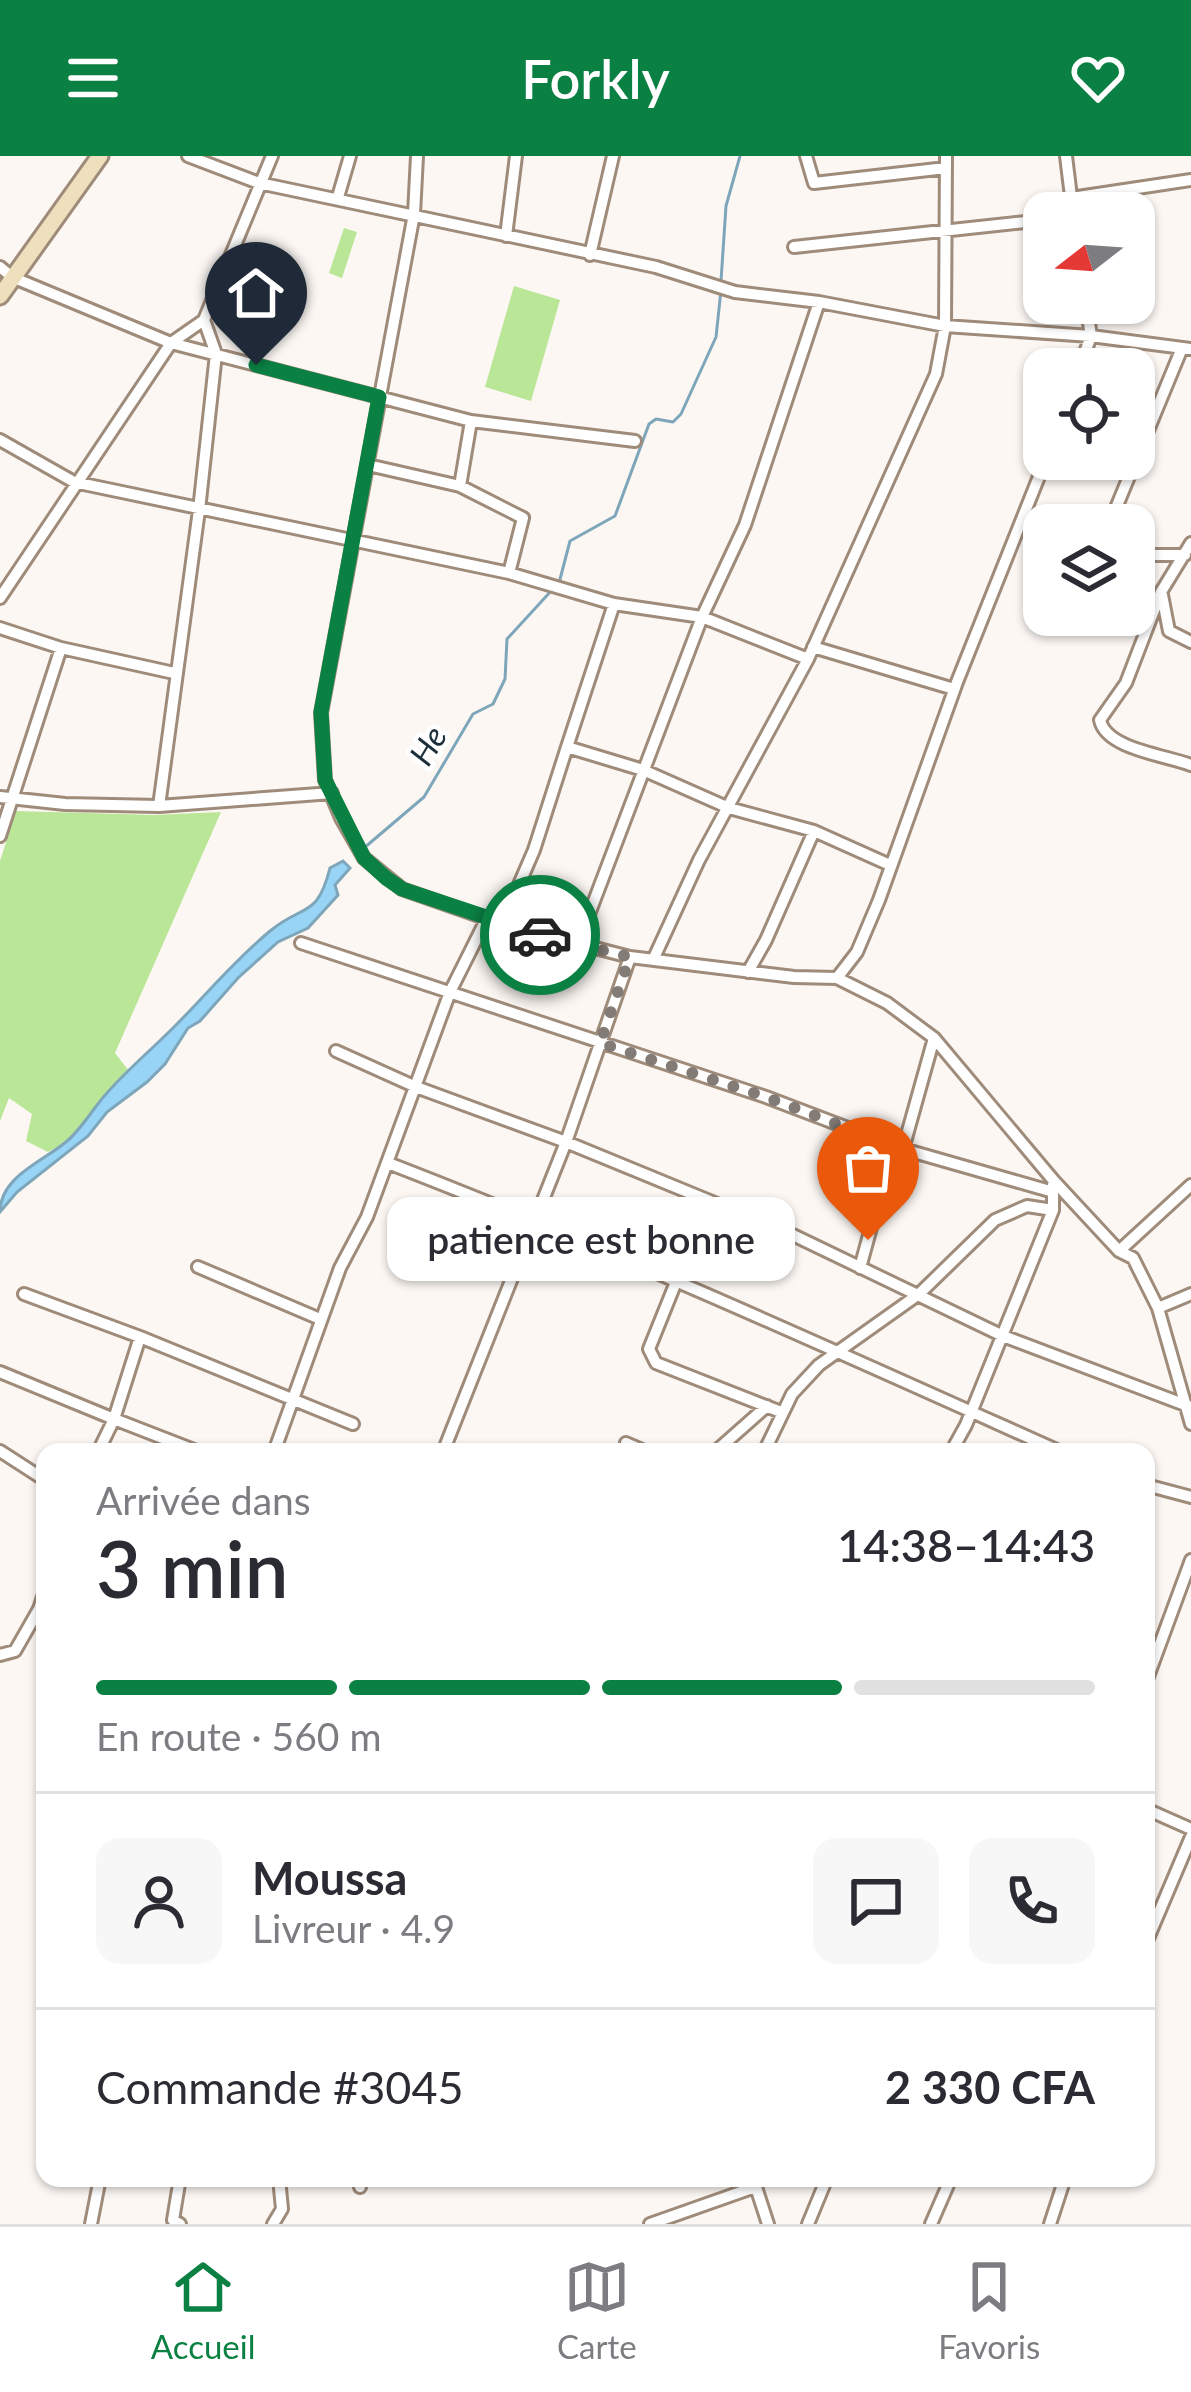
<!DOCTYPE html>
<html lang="fr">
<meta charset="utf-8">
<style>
:root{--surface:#fff;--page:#f7f7f7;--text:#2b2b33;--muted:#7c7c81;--line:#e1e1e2;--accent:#0b8043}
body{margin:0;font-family:Lato,sans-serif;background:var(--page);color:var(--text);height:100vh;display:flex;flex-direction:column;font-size:45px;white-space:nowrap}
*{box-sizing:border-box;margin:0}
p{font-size:39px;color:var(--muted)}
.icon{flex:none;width:66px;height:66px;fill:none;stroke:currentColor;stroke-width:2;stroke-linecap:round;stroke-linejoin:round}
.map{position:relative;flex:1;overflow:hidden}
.drawer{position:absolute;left:36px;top:1287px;width:1119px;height:744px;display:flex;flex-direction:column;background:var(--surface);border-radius:24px;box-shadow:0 3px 9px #0004}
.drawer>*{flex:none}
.needle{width:78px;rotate:253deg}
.buttons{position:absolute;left:1023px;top:36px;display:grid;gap:24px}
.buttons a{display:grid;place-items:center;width:132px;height:132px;border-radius:24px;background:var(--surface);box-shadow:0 3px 9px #0004;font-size:60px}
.pin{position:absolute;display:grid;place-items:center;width:102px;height:102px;color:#fff;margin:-123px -51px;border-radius:50% 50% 50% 0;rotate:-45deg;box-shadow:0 0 12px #0007}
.pin .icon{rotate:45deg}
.courier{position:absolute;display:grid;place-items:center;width:120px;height:120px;margin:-60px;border:9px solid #0b8043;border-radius:50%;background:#fff;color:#222;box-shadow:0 3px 15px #0007}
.bubble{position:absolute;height:84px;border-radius:24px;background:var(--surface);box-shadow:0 3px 9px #0004;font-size:39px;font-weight:600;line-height:84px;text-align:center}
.head em{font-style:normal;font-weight:600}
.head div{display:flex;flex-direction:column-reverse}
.head{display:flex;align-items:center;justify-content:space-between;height:204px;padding:0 60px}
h1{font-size:78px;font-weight:600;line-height:90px}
.bar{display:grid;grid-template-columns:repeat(4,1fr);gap:18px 12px;align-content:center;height:144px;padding:0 60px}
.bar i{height:15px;border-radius:9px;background:var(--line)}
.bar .active{background:var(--accent)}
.bar p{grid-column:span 4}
.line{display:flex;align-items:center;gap:30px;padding:0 60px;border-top:3px solid var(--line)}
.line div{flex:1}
.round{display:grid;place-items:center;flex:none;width:126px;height:126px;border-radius:24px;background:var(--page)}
header{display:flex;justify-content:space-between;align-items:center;height:156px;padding:0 60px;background:var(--accent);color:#fff;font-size:54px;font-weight:600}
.menu{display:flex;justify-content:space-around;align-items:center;height:168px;border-top:3px solid var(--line);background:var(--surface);font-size:33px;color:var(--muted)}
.menu a{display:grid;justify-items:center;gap:6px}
.menu .active{color:var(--accent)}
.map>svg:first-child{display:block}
.green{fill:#bae697}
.water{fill:#98d4f5;stroke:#7ea6ba;stroke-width:3}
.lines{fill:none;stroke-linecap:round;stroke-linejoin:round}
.stream{stroke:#7ea6ba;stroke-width:3}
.street-casing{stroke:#9f8b7a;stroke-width:16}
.secondary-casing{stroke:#9f8b7a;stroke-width:21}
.street{stroke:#fff;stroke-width:10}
.secondary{stroke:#efe0bd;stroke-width:15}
.done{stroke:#837c76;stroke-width:12;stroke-dasharray:0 21.6}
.route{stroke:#0b8043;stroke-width:15}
.labels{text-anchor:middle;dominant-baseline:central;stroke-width:9;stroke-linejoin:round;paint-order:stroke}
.water-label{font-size:33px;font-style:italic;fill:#1b2e39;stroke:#fff}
</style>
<header><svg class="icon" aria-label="menu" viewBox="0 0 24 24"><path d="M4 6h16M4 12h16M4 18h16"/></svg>Forkly<svg class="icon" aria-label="heart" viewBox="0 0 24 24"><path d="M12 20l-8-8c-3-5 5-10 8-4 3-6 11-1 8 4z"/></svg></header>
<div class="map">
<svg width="1191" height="2068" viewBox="0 0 1191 2068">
<rect width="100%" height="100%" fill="#fcf7f3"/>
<path class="green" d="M344,72L357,76L342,122L329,117Z
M514,130L560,144L531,245L485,231Z
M16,655L154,659L221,656L115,897L129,915L68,985L48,996L26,985L32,958L9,942L0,965V705Z"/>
<path class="water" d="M343,705L350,712L335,729L338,739L308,772L278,786L238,822L200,865L188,872L165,908L147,926L107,956L88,980L17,1036L0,1056C0,1021 42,1006 66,986C82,973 93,952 107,937C127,914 151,894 173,872C205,840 235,804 270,775C304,747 317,763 330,712Z"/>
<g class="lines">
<path class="stream" d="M721,125L726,50L740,0
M559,427L570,385L615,360L649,268L656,263L673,266L681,258L716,181L721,134
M364,692L424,641L473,558L493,548L505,523L507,483L552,434"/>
<g class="street-casing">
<path id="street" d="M188,0L259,27L656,111L735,136L819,146L945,170L1091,180L1191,193
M417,0L414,58L321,557L325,624L341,662L364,702L402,733L502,768L630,801L794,821L837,822L887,847L934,882L1054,1025L1119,1095L1133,1102L1158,1152L1191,1268
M806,0L814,27L946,12
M1066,0L1073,57
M338,41L350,0
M1071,42L1191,24
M506,80L516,0
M794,91L1044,64
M590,99L613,0
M0,111L12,121L171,187L471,265L635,285
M1079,213L1091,180L1086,147
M0,284L74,326L509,417L614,448L702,461L808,503
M368,309L460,330L523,362L509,417
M460,330L471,265
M1022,369L1044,374
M1109,369L1182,192
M1191,387L1161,436L1126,527L1100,564C1106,593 1165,599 1191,609
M1134,399H1185
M1162,439L1169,475L1191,486
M0,442L171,187L204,164L272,0
M614,448L567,591L643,614L729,652L814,675L890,709
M0,472L61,492L174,517
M813,491L954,533
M0,641L65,648L159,650L332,637
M159,650L199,354L216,198L204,164
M0,680L61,492
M502,768L534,694L567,591
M301,787L766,941L903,993L1050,1035
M577,790L702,461L745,369L819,146
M653,804L699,704L808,503L936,218L945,170L946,0
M748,816L766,784L814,675
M837,822L857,796L879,744L957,526L1046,303
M336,895L416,931L566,986L795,1080L1003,1180L1188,1250
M388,1007C616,1095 838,1196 1061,1296
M1119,1095L1191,1029
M198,1111L320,1163
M860,1112L875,1057L903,993L934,882
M676,1126L649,1193L656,1207L781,1256
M24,1138L140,1181L353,1268
M1158,1152L1191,1138
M0,1216L114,1263L140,1181
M626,1287L647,1296
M0,1295L45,1324
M98,1296L114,1263L199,1296
M274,1296L340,1112L367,1061L450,836L487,762
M443,1296L566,986L630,801
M715,1296L767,1250
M764,1296L792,1238L819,1209L919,1138L995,1064L1027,1050L1053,1054
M951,1296L966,1269L1053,1054V1028
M1146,1329L1191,1341
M0,1499L15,1495L39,1453L45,1435
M1146,1526L1191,1404
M1146,1653L1191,1673
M1146,1787L1191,1681
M358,2022L360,2031
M753,2022L768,2068
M91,2068L100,2022
M180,2068L173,2064L180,2022
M273,2068L282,2053L279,2022
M650,2068L755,2031
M808,2068L827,2022
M931,2068L951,2022
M1050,2068L1065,2022"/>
</g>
<g class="secondary-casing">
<path id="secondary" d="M0,140L100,0"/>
</g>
<use href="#street" class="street"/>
<use href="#secondary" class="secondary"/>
</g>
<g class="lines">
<path class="done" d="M540,779L630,801L600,887L766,941L903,993L868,1084"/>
<path class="route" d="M256,209L379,241L321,556L325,624L364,702L386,722L402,733L540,779"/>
</g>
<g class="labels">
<g class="water-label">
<text transform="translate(427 589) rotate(-59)">He</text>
</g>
</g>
</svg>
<div class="buttons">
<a><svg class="needle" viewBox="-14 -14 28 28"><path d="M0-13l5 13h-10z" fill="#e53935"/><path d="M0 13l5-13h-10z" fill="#7c7c81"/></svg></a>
<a><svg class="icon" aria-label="locate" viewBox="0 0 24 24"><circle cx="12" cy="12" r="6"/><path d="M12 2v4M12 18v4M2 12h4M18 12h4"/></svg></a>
<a><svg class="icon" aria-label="layers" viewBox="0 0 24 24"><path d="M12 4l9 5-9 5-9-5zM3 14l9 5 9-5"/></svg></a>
</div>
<div class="pin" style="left:868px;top:1084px;background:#ea580c"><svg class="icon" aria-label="bag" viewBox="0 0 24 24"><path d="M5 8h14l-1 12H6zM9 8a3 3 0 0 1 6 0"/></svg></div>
<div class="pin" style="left:256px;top:209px;background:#1f2937"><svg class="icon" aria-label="home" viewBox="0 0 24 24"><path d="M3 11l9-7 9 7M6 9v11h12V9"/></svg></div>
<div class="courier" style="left:540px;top:779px"><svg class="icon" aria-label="car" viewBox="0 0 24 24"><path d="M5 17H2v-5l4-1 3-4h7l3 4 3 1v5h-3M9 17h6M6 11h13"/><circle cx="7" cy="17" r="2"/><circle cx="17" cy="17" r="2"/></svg></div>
<div class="bubble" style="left:387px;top:1041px;width:408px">patience est bonne</div>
<section class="drawer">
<div class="head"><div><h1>3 min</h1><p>Arrivée dans</p></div><em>14:38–14:43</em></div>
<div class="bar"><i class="active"></i><i class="active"></i><i class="active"></i><i></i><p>En route · 560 m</p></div>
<div class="line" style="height:216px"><a class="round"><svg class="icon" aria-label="person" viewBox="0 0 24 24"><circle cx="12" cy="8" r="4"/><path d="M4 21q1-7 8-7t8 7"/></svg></a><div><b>Moussa</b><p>Livreur · 4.9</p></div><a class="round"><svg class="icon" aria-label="chat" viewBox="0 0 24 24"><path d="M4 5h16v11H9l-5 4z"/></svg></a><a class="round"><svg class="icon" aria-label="phone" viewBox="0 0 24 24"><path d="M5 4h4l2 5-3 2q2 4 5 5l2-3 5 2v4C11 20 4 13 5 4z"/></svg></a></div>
<div class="line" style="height:156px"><div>Commande #3045</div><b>2 330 CFA</b></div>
</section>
</div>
<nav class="menu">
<a class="active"><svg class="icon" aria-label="home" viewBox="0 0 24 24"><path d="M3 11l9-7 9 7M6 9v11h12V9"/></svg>Accueil</a>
<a><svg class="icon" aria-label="map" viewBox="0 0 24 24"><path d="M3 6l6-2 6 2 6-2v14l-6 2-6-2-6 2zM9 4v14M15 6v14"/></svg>Carte</a>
<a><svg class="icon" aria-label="saved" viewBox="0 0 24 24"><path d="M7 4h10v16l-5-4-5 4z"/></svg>Favoris</a>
</nav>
